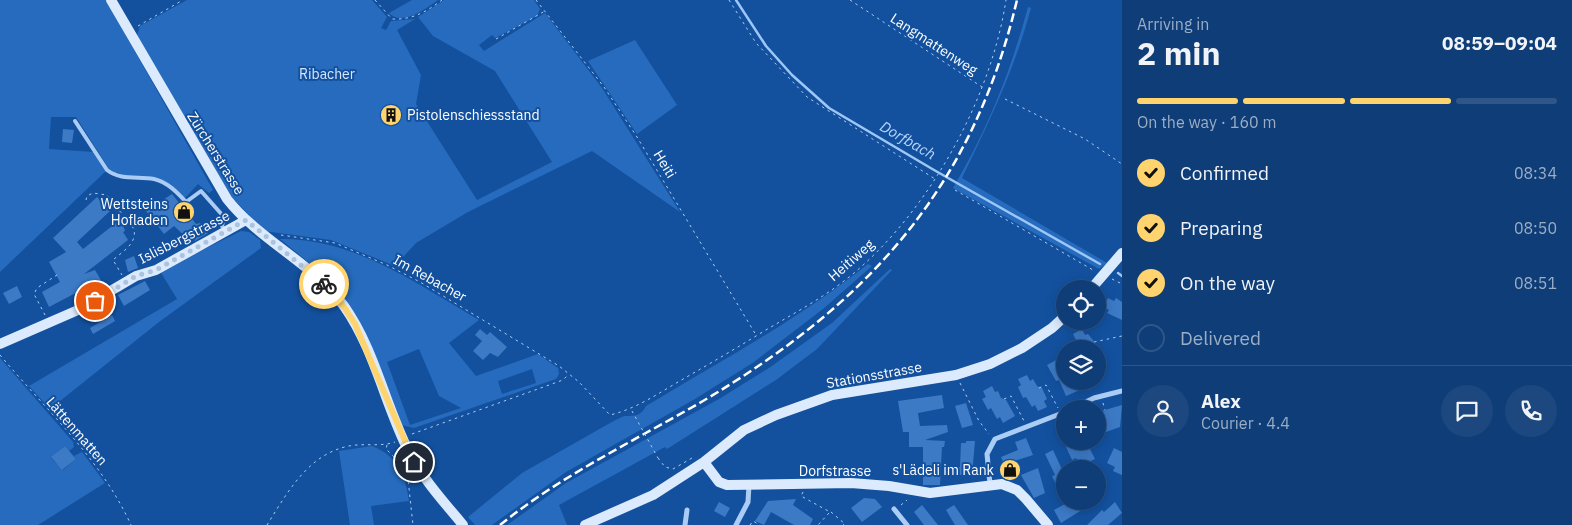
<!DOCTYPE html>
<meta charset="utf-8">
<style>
:root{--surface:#0e3d77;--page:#1c487f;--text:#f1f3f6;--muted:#9baec6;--line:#2e5689;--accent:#ffd46e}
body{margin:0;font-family:"IBM Plex Sans",sans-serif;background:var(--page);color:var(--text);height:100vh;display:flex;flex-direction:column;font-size:19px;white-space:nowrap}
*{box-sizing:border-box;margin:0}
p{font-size:16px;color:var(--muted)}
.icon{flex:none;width:28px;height:28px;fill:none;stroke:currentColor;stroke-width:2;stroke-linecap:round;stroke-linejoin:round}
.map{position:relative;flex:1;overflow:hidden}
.side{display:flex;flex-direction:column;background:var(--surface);width:450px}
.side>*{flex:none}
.fabs{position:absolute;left:1056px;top:280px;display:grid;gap:10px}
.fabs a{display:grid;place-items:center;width:50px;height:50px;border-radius:50%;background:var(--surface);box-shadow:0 2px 12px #0003,0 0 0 1px var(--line);font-size:25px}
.pin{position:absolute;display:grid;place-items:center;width:42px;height:42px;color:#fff;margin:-21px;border:2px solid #fff;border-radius:50%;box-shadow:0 1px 5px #0007}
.courier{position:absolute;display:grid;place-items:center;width:50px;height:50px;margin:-25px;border:4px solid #ffd46e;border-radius:50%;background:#fff;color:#222;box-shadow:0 1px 6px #0007}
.headline em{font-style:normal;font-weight:700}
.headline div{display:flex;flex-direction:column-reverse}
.headline{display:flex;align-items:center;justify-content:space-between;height:85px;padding:0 15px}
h1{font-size:32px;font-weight:700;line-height:38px}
.bar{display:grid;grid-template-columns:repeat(4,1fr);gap:8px 5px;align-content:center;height:60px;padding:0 15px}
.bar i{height:6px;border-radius:4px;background:var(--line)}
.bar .current{background:var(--accent)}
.bar p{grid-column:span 4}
.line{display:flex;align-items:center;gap:12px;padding:0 15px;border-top:1px solid var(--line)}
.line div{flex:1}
.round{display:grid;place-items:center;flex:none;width:52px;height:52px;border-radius:26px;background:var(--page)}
ol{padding:0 15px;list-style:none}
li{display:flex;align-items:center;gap:15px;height:55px}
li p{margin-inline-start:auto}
li .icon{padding:5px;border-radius:50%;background:var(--accent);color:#111;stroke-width:4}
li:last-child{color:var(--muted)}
li i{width:28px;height:28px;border:2px solid var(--line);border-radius:50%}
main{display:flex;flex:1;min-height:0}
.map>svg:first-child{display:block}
.green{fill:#266bbd;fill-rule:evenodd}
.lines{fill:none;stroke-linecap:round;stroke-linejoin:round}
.stream{stroke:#9dc7f7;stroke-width:2.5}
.building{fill:#3c7ac6}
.path{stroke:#abccf4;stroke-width:1;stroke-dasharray:2.5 4;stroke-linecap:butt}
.lane{stroke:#abccf4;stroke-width:4}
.street{stroke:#abccf4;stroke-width:5}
.secondary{stroke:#dbeafd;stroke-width:10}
.rail{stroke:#fff;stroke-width:2.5;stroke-dasharray:9 4;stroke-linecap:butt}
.path-bridge{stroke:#abccf4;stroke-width:1;stroke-dasharray:2.5 4;stroke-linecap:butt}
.done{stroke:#acc2dd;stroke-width:5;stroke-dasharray:0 9}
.route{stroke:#ffd46e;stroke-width:6}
.labels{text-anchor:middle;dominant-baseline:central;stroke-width:4;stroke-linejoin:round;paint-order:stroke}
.street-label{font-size:14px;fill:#fff;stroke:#13519f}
.park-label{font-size:14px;fill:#d4e7fe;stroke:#13519f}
.poi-label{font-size:14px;fill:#fff;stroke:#13519f;text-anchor:end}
.water-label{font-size:15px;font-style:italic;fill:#b8d7fa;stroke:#13519f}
</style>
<main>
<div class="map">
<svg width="1122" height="525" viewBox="0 0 1122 525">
<rect width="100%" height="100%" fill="#13519f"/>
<path class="green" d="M0,0H106L213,190L209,193L198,184L185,198C162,172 143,182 115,173L109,169L76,117H51L49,149L94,152L106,171L0,272Z
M187,0H372L387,17L381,28L386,30L391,21L415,19L397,30L421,75L416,104L477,200L552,162L495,71L433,36L418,17L444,0H534L540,9L537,16L495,38L492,35L479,45L484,51L545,13L602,88L680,212L592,151L468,212L416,243L395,266L331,240L264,231L230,195L137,36L140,26Z
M412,0H438C427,8 402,27 389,13Z
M1028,7L1031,8C1014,71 990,120 962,178L1107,263L1099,269L953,188C987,131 1011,71 1028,7Z
M635,40L677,105L637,134L588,61Z
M241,231L249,232L260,240L261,248L159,322L50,409L29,386L177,299L160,271Z
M280,239C354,238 417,284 479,320L449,343L476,376L538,354L558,368L559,374L556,379L414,428L401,425C385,385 371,332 345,299C327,276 302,257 280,239ZM419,349L439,396L461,408L410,425L387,362ZM532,369L536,383L502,394L498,381Z
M868,264L872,266L823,309L754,362L695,399L566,472L492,525H475L468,517L522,473L610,423C614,421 620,417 625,416C635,416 641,416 646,406C722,360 798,320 868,264Z
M890,269L892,270L817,349L776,380L667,449L665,447L559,505L567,525H507L566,483L719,399L769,368L832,323Z
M0,358L73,442L74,447L69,451L65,446L51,458L63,470L76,459L74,456L82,452L105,483L38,525H0Z
M372,446C398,456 405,475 409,501L371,506L374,525H350L339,451Z"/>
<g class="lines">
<path class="stream" d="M736,0L766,46L792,75L829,108L934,170L1100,264
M1118,273L1122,276"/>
</g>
<path class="building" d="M63,129L74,130L72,143L62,142Z
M172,194L196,224L200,223L208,233L195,241L192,237L189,240L174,226L164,234L146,211Z
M97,197L110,211L77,242L83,249L121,219L125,231L123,232L128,240L84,274L95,270L102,282L91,288L89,286L49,307L42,292L60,282L49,262L66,252L53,238Z
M134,256L138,268L128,272L125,260Z
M145,281L150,290L124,306L118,295Z
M17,286L22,297L9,304L3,293Z
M1108,298L1114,301L1116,298L1122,302V320L1107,313L1109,310L1103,307Z
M112,315L115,321L93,334L90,328Z
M480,329L487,335L490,332L507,347L498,357L490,353L483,360L473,351L482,341L475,335Z
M1082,329L1085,335L1088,334L1093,340L1098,349H1076L1073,342L1076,340L1073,334Z
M1060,358L1062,364L1065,363V381H1075L1080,390L1066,396L1059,380L1056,381L1047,365Z
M1027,375L1030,381L1033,379L1037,386L1042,388L1047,399L1044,401L1047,407L1038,411L1035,405L1032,407L1026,397L1023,398L1018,387L1021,385L1018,379Z
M992,386L995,392L998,391L1001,398L1006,400L1015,416L1003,423L1000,417L997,419L991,408L988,410L982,399L986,397L983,391Z
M942,395L944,408L918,413L920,426L947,425L948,432L925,440L945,441L944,447H942L940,485H923V447H909V432H903L898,401Z
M966,403L973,425L962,428L955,406Z
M1122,405L1120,427L1106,432L1105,428L1098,430V412Z
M1026,438L1033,455L1011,462L1014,470L1008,473L1001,457L1018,450L1015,442Z
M966,441H975L972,475H957V467H960L961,443H966Z
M1068,441H1086L1095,459L1080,466L1076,458L1072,460L1066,447L1070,445Z
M65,446L76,459L62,470L51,457Z
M1114,448L1122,452V475L1113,471L1115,467L1107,463Z
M1053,450L1065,476V501H1096L1061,523L1054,510L1065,504L1052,476L1055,475L1045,454Z
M1038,468L1045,493L1034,498L1021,475Z
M864,498L875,499L882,507L862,522L851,508Z
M796,499L793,505L813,519L810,525H794L771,512L764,525L755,521L768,501Z
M719,502L730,508L725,517L714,511Z
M1115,502L1122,513L1108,525H1087L1102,510L1104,512Z
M922,505L938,525H924L914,512Z
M954,505L968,525H955L946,510Z"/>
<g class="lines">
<path class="path" d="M375,0L392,19C412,20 426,12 442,0
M536,0L604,87L637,137L756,335
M729,0L756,43L807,97L935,179
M850,0L982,87
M138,26L183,0
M496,39L545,11
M1005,99L1085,139L1122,164
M955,190L1093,270
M86,200L87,196L93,193L107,195L134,229C137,244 123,251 113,260L122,275
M281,235L335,243L387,265L420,282L559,366L579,382L610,415C635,409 656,395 678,382C704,367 730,352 756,336C790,315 823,299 854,273C930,209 991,98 1006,0
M1112,279L1122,284
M45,315L34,294L37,288L60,273
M1094,342L1122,336
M0,355C46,410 101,459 131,525
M1086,381L1091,392
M960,383L979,421L989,434
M1039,388L1046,385L1058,408
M1004,399L1011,396L1024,421
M1103,403L1105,410
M412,434L563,380L569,374
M1088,444L1093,441
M387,445L386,449L407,470L413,525
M658,458L665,467L673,469L692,458
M803,492L801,496L830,512L818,525
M901,505L907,500
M831,512L845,524L843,525
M267,525C287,493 308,454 349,446C364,443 381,447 395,442
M750,525L753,521L760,525"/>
<path class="lane" d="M75,121L107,170C121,181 138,176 154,179C167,182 177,192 186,202L201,191L224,217L222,226L225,231"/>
<path class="street" d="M1071,409L1094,398L1122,391
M990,484L987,454L995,439L1065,412
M894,509L907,525
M685,525L687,510
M736,525L748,502L749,485"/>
<path class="secondary" d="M111,0L227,199C260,241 313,263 344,306C375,350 385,405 409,452C423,479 444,502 463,525
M1091,289L1122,253
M0,344L78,310L136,276L156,270L246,220
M704,462L719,482L727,485L851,483L889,486L930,493L1002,484L1017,490L1026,499L1048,525
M585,525L653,495L704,462L744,430L776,415L832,395L956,375L990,364L1022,348L1052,328L1065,316"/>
<path class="rail" d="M500,525C562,475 634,441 703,401C867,304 972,190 1017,0"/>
<path class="path-bridge" d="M632,411L658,458"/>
</g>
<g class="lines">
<path class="done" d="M95,301L136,276L156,270L246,220L324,284"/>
<path class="route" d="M324,284L344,307L355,324L414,462"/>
</g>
<defs>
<g id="building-disc" transform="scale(1.125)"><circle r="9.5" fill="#ffd46e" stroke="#13519f"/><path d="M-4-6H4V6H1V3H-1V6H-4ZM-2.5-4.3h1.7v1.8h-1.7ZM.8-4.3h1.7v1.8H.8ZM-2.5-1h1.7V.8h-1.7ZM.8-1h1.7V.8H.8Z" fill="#111"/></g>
<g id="shop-disc" transform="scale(1.125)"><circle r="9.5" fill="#ffd46e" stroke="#13519f"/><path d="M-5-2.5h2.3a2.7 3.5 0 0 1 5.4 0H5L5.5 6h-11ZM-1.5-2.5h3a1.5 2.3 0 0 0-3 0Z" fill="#111"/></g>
</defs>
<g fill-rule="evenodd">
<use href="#building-disc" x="391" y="115"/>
<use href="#shop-disc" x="184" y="212"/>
<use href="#shop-disc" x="1010" y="470"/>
</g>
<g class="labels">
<g class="street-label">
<text transform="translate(934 44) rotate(33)">Langmattenweg</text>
<text transform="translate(216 153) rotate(58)">Zürcherstrasse</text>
<text transform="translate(665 164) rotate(59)">Heiti</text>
<text transform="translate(184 237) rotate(-27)">Islisbergstrasse</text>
<text transform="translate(851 260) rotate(-41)">Heitiweg</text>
<text transform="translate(430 278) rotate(29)">Im Rebacher</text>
<text transform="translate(874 375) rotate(-10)">Stationsstrasse</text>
<text transform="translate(77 431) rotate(49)">Lättenmatten</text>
<text x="835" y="471">Dorfstrasse</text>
</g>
<g class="park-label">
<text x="327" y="74">Ribacher</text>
</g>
<g class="poi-label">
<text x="407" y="115" text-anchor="start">Pistolenschiessstand</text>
<text x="168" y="204">Wettsteins<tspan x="168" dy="16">Hofladen</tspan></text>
<text x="994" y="470">s'Lädeli im Rank</text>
</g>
<g class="water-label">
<text transform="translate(908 140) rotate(30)">Dorfbach</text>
</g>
</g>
</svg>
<div class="fabs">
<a><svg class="icon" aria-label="locate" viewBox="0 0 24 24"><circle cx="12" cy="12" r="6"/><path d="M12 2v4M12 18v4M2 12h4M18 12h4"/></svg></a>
<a><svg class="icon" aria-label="layers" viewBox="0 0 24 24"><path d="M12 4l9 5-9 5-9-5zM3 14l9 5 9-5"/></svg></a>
<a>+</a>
<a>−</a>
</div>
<div class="pin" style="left:95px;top:301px;background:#ea580c"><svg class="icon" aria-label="bag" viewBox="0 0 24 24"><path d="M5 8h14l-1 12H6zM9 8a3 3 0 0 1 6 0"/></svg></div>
<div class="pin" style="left:414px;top:462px;background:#1f2937"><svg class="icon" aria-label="home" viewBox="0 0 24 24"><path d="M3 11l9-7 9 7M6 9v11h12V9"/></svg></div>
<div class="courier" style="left:324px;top:284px"><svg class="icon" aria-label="bike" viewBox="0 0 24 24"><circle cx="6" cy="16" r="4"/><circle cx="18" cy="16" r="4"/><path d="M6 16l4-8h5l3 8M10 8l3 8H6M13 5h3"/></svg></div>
</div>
<section class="side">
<div class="headline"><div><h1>2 min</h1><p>Arriving in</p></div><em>08:59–09:04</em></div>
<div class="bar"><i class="current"></i><i class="current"></i><i class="current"></i><i></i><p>On the way · 160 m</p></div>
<ol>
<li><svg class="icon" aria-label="check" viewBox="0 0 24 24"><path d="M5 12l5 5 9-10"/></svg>Confirmed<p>08:34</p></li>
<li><svg class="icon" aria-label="check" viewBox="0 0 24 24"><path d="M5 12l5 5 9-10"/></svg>Preparing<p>08:50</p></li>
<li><svg class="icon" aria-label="check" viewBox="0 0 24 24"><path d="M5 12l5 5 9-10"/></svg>On the way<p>08:51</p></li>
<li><i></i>Delivered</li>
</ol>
<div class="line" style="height:90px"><a class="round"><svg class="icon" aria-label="person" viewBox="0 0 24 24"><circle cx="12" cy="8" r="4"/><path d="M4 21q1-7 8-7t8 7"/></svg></a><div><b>Alex</b><p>Courier · 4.4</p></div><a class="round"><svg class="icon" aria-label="chat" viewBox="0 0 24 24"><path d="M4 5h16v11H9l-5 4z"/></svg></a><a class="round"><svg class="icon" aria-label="phone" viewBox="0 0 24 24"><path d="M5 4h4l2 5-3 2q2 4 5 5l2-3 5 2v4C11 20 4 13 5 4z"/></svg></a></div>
</section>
</main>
